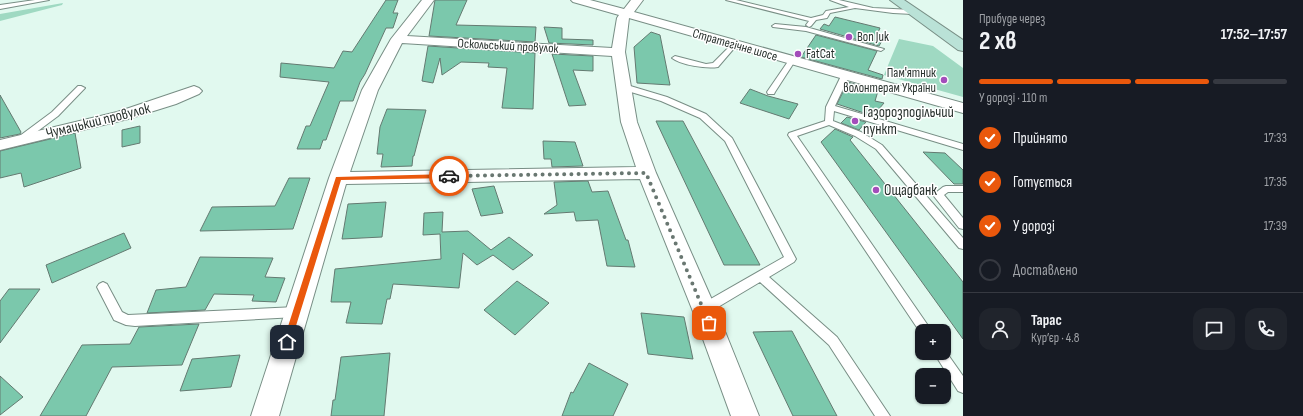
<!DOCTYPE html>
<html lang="uk">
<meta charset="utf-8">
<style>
:root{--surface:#171b24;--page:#20242c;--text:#f1f3f6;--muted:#9ea1a6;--line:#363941;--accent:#ea580c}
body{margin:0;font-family:"Sofia Sans Condensed",sans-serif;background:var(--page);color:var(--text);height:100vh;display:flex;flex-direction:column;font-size:15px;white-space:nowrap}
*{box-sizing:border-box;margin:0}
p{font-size:13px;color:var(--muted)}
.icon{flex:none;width:22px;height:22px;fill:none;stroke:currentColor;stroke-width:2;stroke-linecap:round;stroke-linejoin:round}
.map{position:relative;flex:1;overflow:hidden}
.sheet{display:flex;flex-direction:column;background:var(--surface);width:340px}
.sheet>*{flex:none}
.controls{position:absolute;left:915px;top:324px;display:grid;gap:8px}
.controls a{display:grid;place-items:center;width:36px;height:36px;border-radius:8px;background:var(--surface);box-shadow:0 1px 3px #0004;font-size:20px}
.pin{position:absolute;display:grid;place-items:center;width:34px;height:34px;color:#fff;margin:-17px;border-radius:8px;box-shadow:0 2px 6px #0006}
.courier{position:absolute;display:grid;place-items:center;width:40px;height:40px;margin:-20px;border:3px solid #ea580c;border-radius:50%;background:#fff;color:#222;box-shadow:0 1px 5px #0007}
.summary em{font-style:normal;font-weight:700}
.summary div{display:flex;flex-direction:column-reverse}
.summary{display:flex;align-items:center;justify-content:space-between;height:68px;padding:0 16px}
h1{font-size:26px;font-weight:700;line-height:30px}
.bar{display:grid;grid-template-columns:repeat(4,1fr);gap:6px 4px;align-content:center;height:48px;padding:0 16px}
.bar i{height:5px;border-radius:3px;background:var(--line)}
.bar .current{background:var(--accent)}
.bar p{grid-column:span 4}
.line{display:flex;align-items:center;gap:10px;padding:0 16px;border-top:1px solid var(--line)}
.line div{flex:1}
.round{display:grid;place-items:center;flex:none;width:42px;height:42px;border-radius:12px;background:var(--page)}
ol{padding:0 16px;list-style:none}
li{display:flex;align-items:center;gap:12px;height:44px}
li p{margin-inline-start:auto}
li .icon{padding:4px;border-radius:50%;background:var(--accent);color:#fff;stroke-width:4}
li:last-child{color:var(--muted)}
li i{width:22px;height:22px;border:2px solid var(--line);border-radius:50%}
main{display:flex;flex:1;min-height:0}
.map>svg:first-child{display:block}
.green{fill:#9fd9c2}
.building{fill:#7bc8ac;stroke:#647a71}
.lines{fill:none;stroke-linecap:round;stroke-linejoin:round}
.service-casing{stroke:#788e85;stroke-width:2}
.minor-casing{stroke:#788e85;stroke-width:2}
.secondary-casing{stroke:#788e85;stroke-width:2}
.service{fill:#fff;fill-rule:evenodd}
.minor{fill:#fff;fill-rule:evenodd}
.secondary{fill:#bae2d7;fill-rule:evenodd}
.route{fill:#ea580c}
.done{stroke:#697771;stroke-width:4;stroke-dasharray:0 7.2}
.poi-dot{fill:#a34dbb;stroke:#fff;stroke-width:1.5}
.labels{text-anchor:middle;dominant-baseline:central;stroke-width:3;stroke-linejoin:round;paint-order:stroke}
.far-poi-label{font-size:13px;fill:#28312d;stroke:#fff;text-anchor:start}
.far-street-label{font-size:13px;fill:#28312d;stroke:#fff}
.poi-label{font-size:15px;fill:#28312d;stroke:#fff;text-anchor:start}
.street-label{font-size:15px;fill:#28312d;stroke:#fff}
</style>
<main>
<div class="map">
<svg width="963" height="416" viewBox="0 0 963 416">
<rect width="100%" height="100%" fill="#e1f9ef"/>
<path class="green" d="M63,3L62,5L0,21V14Z
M899,39L933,46L963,68V97L884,75Z"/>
<path class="building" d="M386,0H398L393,13H398L393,28H386L365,74L360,82L353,101H340L326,140H323L320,149H297L306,126H310L329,82L280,77L281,63L334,68L343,51L352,52Z
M435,0H467L456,25L536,27L535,42L429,36Z
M835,17L880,28L876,37L883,39L879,46L820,29L824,24L829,26Z
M544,27L562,28V39L593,40V45L549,43Z
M651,32L660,35L670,85L637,83L634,47Z
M816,35L877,51L868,70L883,75L882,79L801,57Z
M428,46L535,53L533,109L502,108L507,68L488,67L489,63L461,62L442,75L440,58L433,83L422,81Z
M552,54L593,56V71L573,70L586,105L569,106Z
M848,82L878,91L875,101L884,103L873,116L837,104Z
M750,89L768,96L798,104L789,119L740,103Z
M0,95L21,132L20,134L0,138Z
M387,109L426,110L414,156H413L412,166L381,167L383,154H377L380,127Z
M847,117L866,122L859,130L841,123Z
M656,121H683L760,265H724Z
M140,126V143L122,147V130Z
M835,129L853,137L850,140L963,282V339L821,142Z
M75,133L81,168L24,187L21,173L0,178V151Z
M543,141L575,142L583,166L552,167L551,159H544Z
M923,152L945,153L963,170V184H954Z
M289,178H310L293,229L200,231L212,207L275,206Z
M588,181L592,192L608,191L626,240H628L635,267L607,266L598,220L576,221L574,212L544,214L557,205L554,182Z
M494,186L503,213L481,216L472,189Z
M386,202L382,237L342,239L348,204Z
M443,212L442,232L468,231L491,250L509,237L533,255L513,270L493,255L477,265L463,253L459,288L393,284L390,299H387L382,324L346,323L351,302H331L335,269L441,259L440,234L423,235L424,213Z
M124,233L131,248L52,283L46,265Z
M200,257L273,258L265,277L285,278L276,302L252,301L254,295L214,294L205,310L147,313L156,290L186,287Z
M517,281L549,303L515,335L484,310Z
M9,289H40L0,343V301Z
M641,313L684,317L693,359L648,354Z
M199,324L182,365L112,367L86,416H40L82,345L130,344L139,327Z
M792,331L837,416H793L753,332Z
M390,353L384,416H331L333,400H335L341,357Z
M240,355L231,387L180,391L192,359Z
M589,363L628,384L613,416H562L571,392L573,393Z
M0,376L23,397L0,415Z"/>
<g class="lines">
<g class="service-casing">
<path id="service" d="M35,0H49L0,9V5Z
M726,0H736L811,18L823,15L826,11L849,7L830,0H839L873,8L913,10L916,12L913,14L893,13L855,8L830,13L827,18L816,20L811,26L809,27L806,25L809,21Z
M775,24L806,27L884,49L881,51L806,31L773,27L772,26Z
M734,43L737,45L736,46L718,67C706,69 681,65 672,58L675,56L706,64L713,63L732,44Z
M791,59L795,61L775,92L774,94H768L767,92L789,60Z
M842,74H848L849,76L835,106L963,144V150L834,111L833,121L861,132L882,145L963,238V249L959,248L876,149L855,136L829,125L797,136L929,327L931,331H922V335L788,135L789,133L825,121L826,107Z
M621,85H627L667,97L706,114L732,138L796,259L794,262L769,277L837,337L890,416H875L829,345L760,282L708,313L704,314L700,313L698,309L700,305L784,257L725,141L700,118L661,101L621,89Z
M78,86H81L85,88L58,116L23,142H17L16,140L17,138L52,112Z
M946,186H963V192H948L944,195L963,218V229L959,228L933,195L943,187Z
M103,282L107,284L122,312L128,315L296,307L300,308L302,312L300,316L296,317L135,326L126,325L114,320L97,287L99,284Z
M944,349L963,376V393L958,391L934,353H944Z"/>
</g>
<g class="minor-casing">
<path id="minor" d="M422,0H434L407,36L612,48L617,18L619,15L573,2L571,0H590L624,9L631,0H643L634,12L963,103V113L629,18L625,52L637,122L656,173L716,309L759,416H731L692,309L640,179L346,184L279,416H251L329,178L362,90L391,39ZM402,43L612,56L621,122L636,167L350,172L378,90Z
M194,86L199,88L202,91L199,94L176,104L128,119L0,150V140L117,112Z"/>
</g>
<g class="secondary-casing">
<path id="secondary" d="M890,0H904L963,40V51L958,50Z"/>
</g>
<use href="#service" class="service"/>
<use href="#minor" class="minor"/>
<use href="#secondary" class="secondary"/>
</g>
<path class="route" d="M449,174L451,175V178L341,180L291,342L290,344H284L283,342L336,177Z"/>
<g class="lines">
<path class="done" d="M449,176L646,173L709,323"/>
</g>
<g class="poi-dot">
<circle cx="849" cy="37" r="4"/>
<circle cx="798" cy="54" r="4"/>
<circle cx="944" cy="80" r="4"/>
<circle cx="855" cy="121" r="4"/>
<circle cx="876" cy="190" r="4"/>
</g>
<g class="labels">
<g class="far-poi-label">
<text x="857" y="37">Bon Juk</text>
<text x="806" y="54">FatCat</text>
<text x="936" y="73" text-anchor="end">Пам'ятник<tspan x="936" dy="15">волонтерам України</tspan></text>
</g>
<g class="far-street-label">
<text transform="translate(735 45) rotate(16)">Стратегічне шосе</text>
<text transform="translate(508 46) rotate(3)">Оскольський провулок</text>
</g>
<g class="poi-label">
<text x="863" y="112">Газорозподільчий<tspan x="863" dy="17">пункт</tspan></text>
<text x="884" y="190">Ощадбанк</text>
</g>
<g class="street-label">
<text transform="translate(98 121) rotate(-14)">Чумацький провулок</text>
</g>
</g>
</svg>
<div class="controls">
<a>+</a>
<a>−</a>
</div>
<div class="pin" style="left:709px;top:323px;background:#ea580c"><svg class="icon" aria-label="bag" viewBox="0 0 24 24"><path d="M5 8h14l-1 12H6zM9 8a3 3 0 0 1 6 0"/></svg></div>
<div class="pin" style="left:287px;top:342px;background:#1f2937"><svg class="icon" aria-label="home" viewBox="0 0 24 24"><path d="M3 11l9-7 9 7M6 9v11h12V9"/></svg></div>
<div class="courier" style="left:449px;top:176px"><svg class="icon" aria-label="car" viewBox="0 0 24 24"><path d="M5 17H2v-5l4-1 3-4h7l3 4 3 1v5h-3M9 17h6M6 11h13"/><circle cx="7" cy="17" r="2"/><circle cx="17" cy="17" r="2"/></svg></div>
</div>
<section class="sheet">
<div class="summary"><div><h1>2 хв</h1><p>Прибуде через</p></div><em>17:52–17:57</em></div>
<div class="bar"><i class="current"></i><i class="current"></i><i class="current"></i><i></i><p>У дорозі · 110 m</p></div>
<ol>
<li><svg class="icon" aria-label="check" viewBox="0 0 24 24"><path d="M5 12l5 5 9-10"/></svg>Прийнято<p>17:33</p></li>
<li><svg class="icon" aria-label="check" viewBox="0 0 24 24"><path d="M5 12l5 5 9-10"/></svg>Готується<p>17:35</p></li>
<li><svg class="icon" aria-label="check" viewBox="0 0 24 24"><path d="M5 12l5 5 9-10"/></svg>У дорозі<p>17:39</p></li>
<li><i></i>Доставлено</li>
</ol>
<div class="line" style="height:72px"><a class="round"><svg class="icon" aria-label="person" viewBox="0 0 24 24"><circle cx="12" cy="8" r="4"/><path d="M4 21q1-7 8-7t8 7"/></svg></a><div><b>Тарас</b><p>Кур’єр · 4.8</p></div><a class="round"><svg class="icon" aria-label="chat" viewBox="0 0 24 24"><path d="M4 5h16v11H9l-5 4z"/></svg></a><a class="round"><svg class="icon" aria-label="phone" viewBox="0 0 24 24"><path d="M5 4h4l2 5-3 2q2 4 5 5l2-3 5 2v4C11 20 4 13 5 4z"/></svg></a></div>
</section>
</main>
